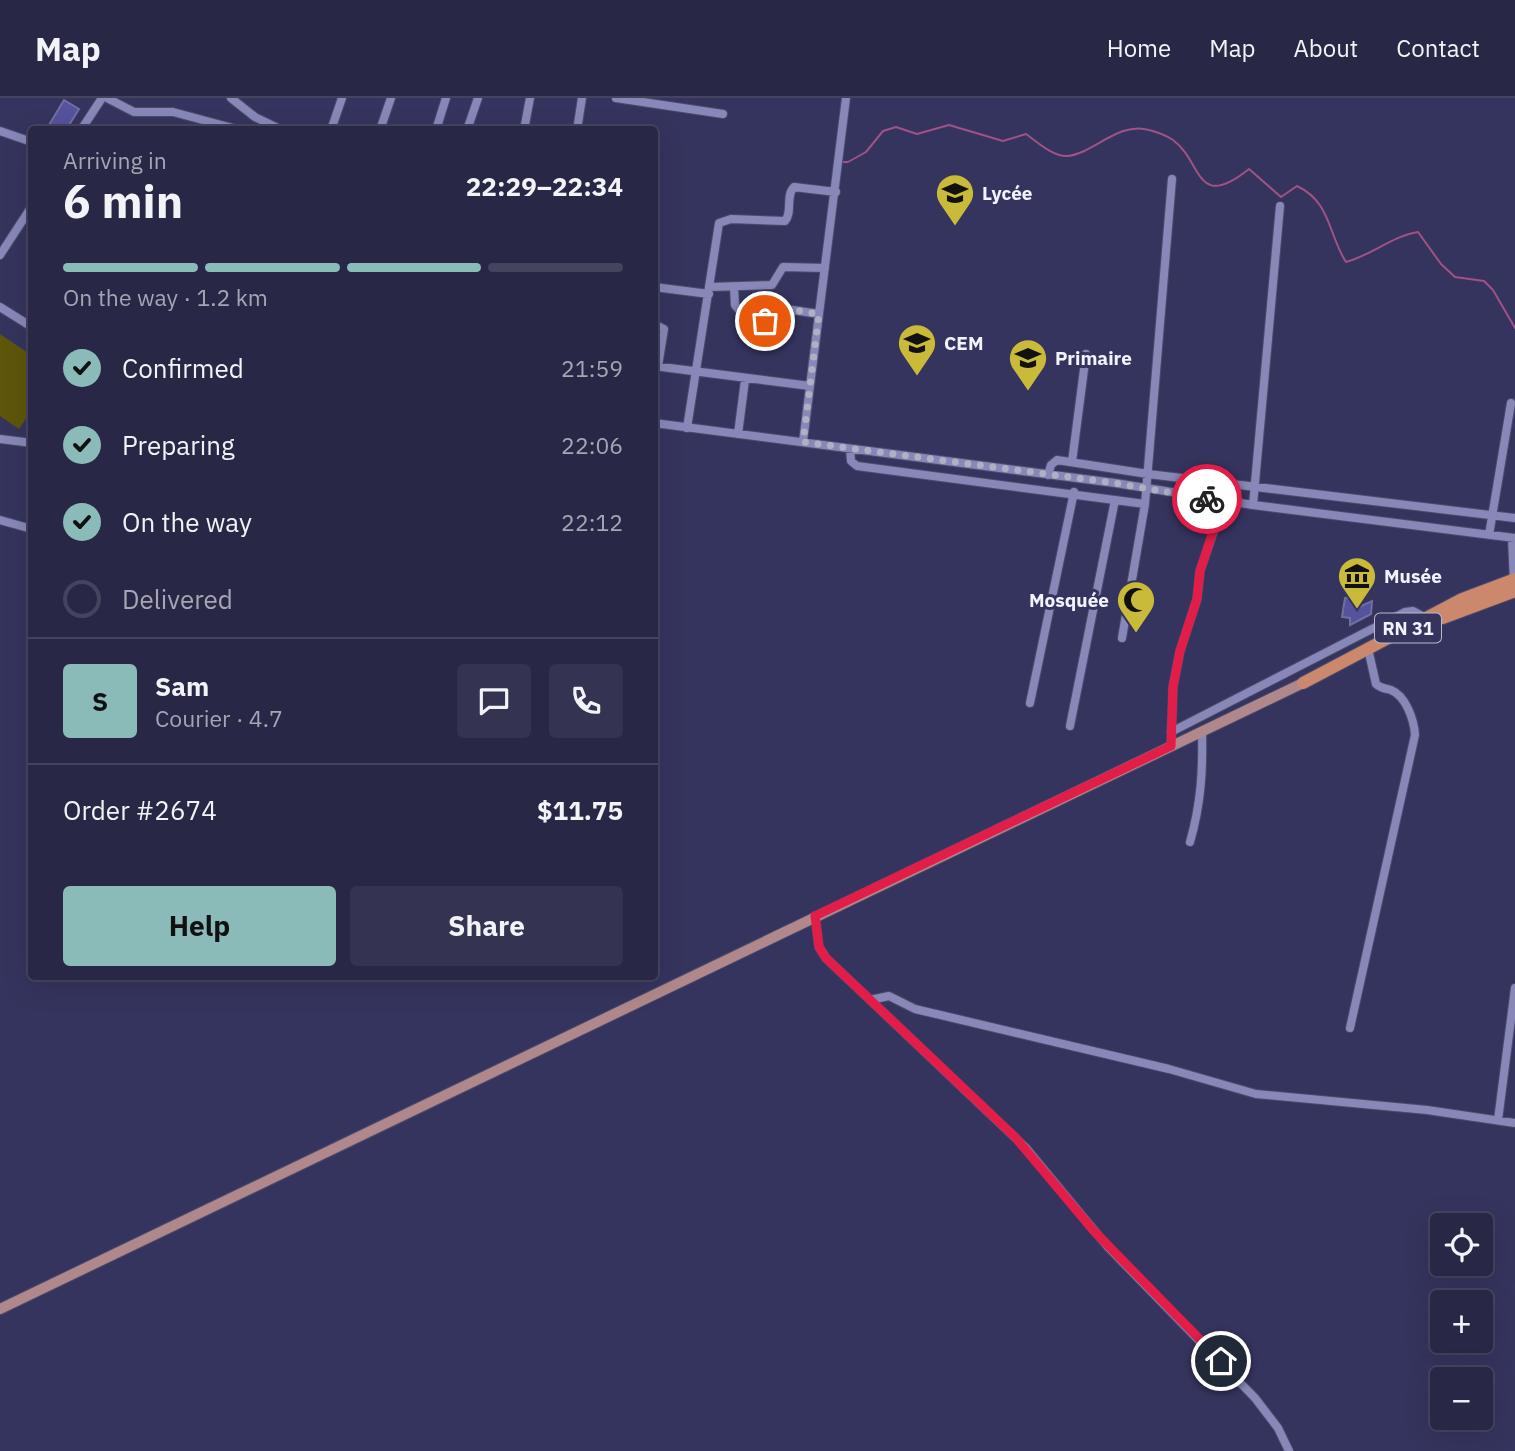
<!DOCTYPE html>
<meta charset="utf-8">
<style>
:root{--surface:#282746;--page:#343351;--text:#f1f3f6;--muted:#a5a5b3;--line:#44445f;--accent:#8bbbb9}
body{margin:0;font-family:"IBM Plex Sans",sans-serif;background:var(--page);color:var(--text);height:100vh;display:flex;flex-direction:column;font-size:26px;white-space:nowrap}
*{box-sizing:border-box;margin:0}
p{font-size:23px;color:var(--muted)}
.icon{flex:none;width:38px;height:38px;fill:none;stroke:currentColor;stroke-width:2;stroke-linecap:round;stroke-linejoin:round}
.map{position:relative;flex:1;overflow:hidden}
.details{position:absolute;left:28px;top:28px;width:630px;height:854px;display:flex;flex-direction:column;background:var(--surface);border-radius:7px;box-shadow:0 7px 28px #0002,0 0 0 2px var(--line)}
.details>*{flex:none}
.buttons{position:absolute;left:1430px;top:1115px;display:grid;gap:14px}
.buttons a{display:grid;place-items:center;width:63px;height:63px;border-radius:7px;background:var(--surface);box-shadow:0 7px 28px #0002,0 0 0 2px var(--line);font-size:35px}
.pin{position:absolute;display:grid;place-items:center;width:60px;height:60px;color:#fff;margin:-30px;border:4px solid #fff;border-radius:50%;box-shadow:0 2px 7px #0007}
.courier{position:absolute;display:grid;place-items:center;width:70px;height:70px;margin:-35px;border:5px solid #e11d48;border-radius:50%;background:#fff;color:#222;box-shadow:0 2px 9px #0007}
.overview em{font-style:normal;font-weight:800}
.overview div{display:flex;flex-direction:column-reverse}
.overview{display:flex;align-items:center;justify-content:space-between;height:119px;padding:0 35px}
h1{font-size:46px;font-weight:800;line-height:52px}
.bar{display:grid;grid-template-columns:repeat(4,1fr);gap:10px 7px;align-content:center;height:84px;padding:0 35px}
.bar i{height:9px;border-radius:5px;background:var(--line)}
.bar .current{background:var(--accent)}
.bar p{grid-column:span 4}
.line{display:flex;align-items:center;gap:18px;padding:0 35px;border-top:2px solid var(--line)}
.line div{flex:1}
.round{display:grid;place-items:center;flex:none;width:74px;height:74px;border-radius:7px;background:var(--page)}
ol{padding:0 35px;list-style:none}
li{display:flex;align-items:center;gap:21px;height:77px}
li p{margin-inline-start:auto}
li .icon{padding:7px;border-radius:50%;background:var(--accent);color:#111;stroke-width:4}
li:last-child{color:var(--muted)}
li i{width:38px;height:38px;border:4px solid var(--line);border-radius:50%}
.button{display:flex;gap:14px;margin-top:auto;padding:14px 35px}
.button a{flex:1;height:80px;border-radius:7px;background:var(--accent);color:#111;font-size:28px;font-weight:800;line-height:80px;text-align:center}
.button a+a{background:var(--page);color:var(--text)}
header{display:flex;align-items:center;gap:42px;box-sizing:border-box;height:98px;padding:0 35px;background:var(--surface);border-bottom:2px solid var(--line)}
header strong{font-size:33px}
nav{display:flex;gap:38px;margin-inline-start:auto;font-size:24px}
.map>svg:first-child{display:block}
.green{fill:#5e560b}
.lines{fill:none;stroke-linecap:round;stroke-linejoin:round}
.stream{stroke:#a05284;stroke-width:2}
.building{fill:#55529e;stroke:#6f709f;stroke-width:2}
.minor-casing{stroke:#4c4b6b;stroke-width:10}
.major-casing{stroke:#4c4b6b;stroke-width:12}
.highway-casing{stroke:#4c4b6b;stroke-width:14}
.minor{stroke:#8788b8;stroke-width:8}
.major{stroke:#b0888b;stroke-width:10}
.highway{stroke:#cb886d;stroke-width:12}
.done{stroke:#b0b0c5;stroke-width:7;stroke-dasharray:0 12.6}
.route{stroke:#e11d48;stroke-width:9}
.labels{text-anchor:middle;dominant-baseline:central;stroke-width:6;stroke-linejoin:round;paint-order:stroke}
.shield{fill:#35345e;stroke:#b9bacd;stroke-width:2}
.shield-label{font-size:18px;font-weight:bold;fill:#f2f3fd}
.poi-label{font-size:19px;font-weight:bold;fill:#f2f3fd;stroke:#35345e;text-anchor:start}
</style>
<header>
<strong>Map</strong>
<nav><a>Home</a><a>Map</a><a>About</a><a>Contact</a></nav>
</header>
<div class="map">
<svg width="1515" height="1353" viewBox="0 0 1515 1353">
<rect width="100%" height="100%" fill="#35345e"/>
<path class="green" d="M0,236L31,257V313L19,331L0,318Z"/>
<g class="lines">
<path class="stream" d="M843,64H848L866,54L883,33L896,29L917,36L949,27L1003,43L1026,36C1037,44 1053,59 1068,58C1094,55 1119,23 1149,32C1157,34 1167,38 1173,42C1203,64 1195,114 1249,71L1281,99L1297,88C1331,104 1328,136 1346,164C1372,157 1392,138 1418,134L1441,166L1455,179L1484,183L1493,192L1515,230"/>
</g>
<path class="building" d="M64,2L79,11L66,32H46Z
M1354,498L1359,509L1372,503L1371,516L1350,527V520L1342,519L1345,500Z"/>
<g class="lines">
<g class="minor-casing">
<path id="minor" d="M107,0L134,14H173L240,32
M231,0L255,19L282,32
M616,0L723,16
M81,32L102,0
M331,32L342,0
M380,32L391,0
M436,32L446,0
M467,32L478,0
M524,32L530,0
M577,32L582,0
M0,33L32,44
M0,157L32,108
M654,189L709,196
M710,189L772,187L783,169L825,170
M734,189L735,207L746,221L770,222L786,211L819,216
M0,209L32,229
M654,226L664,231L658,268
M654,268L810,288
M654,325L1115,385L1253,407L1515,440
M687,330L719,125L731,121L785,123C793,114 785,98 794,89L836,94
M738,336L745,282
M0,341L32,345
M803,344L846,0
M850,351L851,363L857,368L1145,406
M1072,364L1086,256
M1048,377L1051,367L1057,362L1148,376L1515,420
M1253,407L1280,108
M0,422L32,431
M1489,437L1511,305
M1512,440L1514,485
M1122,540L1145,406L1172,81
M1030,605L1074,394
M1070,628L1115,402
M1171,634L1405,514L1413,513L1426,520
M1171,648L1173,589L1180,553L1197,501L1200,473L1224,403
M1190,744C1201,706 1203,672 1202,633
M815,818L819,849L826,860L1026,1050L1108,1149L1255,1300L1278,1330L1289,1353
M870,902L889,898L915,911L1169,971L1256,996L1427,1012L1515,1025
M1350,930L1415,637C1414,622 1406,598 1391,592C1385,590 1381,591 1376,586L1369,555
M1498,1022L1515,890"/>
</g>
<g class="major-casing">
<path id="major" d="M0,1211L1303,585"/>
</g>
<g class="highway-casing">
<path id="highway" d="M1443,520L1515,493
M1303,585L1462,501L1515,481"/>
</g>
<use href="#minor" class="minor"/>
<use href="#major" class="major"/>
<use href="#highway" class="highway"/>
</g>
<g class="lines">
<path class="done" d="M765,223L786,211L819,216L803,344L1115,385L1207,401"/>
<path class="route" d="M1207,401L1223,403L1200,473L1197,501L1180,553L1173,589L1171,648L815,818L819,849L826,860L1015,1039L1093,1132L1221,1263"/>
</g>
<defs>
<g id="school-pin" transform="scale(2.0125)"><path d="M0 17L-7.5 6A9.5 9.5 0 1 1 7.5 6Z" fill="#c9ba3a" stroke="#35345e"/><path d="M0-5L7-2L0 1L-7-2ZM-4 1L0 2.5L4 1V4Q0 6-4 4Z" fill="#111"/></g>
<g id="museum-pin" transform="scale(2.0125)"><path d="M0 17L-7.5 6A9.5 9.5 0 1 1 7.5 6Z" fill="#c9ba3a" stroke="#35345e"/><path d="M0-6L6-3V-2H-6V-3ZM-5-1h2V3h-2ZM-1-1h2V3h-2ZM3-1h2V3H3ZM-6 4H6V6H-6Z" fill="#111"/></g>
<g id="mosque-pin" transform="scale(2.0125)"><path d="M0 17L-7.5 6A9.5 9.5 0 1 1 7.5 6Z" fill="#c9ba3a" stroke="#35345e"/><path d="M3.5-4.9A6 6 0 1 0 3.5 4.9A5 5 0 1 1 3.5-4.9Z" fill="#111"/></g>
</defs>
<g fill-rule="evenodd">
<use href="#school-pin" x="955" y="95"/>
<use href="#school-pin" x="917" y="245"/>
<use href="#school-pin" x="1028" y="260"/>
<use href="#museum-pin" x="1357" y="478"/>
<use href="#mosque-pin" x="1136" y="502"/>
</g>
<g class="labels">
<rect class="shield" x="1375" y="515.5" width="66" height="29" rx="5"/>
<g class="shield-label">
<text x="1408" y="530">RN 31</text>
</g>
<g class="poi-label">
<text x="982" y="95">Lycée</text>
<text x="944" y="245">CEM</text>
<text x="1055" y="260">Primaire</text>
<text x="1384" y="478">Musée</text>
<text x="1109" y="502" text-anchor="end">Mosquée</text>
</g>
</g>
</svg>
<div class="buttons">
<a><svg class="icon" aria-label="locate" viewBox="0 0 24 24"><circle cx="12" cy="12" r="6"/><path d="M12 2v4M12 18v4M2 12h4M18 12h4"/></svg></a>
<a>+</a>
<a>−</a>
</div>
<div class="pin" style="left:765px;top:223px;background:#ea580c"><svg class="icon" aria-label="bag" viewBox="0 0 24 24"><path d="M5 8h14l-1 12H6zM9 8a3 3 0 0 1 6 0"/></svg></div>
<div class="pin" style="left:1221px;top:1263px;background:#1f2937"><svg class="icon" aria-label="home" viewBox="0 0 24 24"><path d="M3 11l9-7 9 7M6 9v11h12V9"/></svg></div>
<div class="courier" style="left:1207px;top:401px"><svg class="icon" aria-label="bike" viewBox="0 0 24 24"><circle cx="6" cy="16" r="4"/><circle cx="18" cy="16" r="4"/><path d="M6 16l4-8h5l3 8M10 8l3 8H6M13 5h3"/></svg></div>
<section class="details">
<div class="overview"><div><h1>6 min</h1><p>Arriving in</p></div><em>22:29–22:34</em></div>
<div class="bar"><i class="current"></i><i class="current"></i><i class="current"></i><i></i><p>On the way · 1.2 km</p></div>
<ol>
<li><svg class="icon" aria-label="check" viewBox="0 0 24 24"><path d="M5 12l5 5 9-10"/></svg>Confirmed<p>21:59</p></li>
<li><svg class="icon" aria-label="check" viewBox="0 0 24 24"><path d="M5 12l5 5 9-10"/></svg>Preparing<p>22:06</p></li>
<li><svg class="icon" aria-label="check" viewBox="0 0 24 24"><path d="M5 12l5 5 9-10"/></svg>On the way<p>22:12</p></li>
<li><i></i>Delivered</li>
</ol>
<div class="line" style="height:126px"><b class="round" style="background:var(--accent);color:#111">S</b><div><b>Sam</b><p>Courier · 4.7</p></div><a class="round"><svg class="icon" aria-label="chat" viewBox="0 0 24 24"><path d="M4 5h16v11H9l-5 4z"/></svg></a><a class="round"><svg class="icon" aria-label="phone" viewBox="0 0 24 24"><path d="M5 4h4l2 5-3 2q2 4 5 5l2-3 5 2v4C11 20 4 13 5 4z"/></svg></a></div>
<div class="line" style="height:91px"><div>Order #2674</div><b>$11.75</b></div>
<div class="button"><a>Help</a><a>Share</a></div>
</section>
</div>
